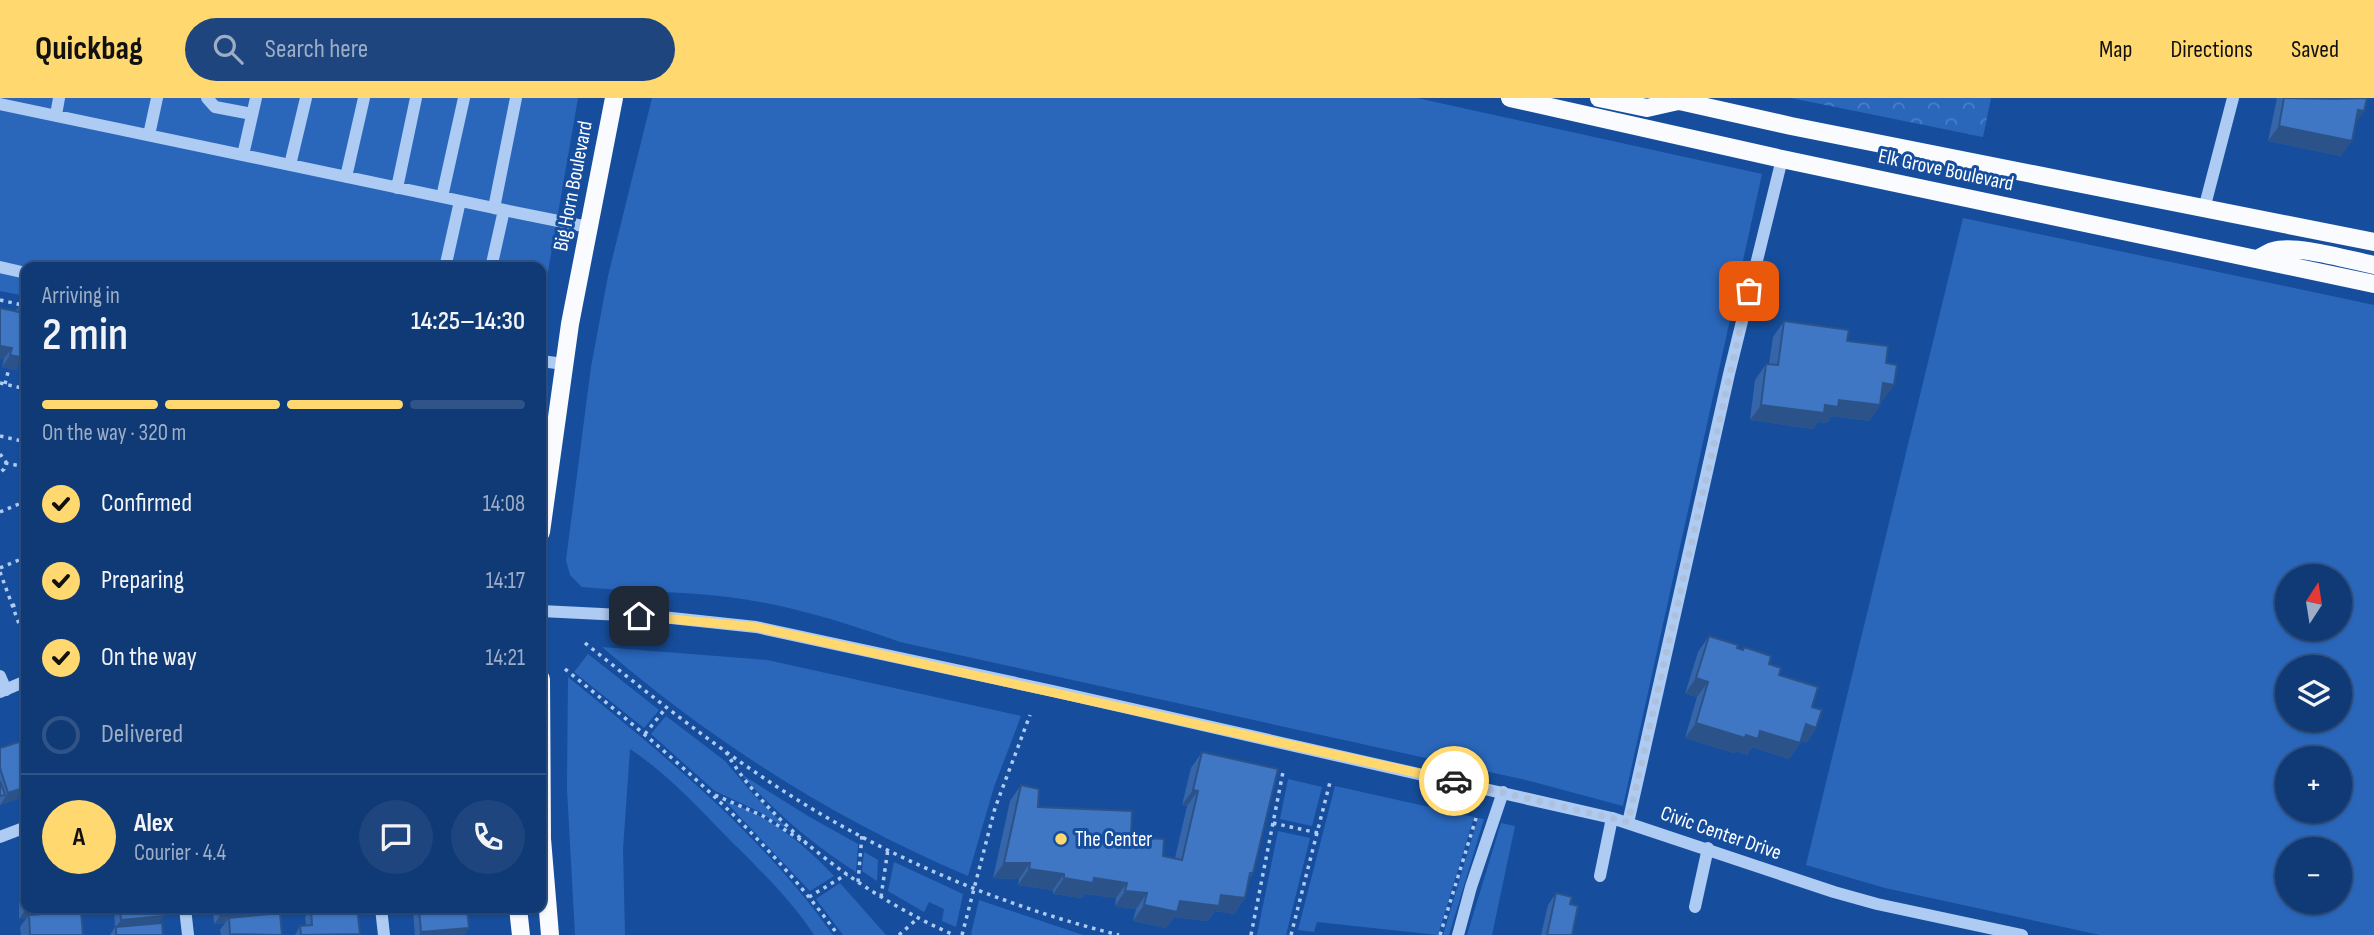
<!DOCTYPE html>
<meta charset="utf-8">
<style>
:root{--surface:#103a76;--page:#1e457e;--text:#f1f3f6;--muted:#9cadc5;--line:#305488;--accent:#ffd96f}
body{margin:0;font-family:"Sofia Sans Condensed",sans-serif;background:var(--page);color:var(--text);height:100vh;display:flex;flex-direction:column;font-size:26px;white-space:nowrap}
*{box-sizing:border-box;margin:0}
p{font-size:23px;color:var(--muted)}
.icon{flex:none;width:38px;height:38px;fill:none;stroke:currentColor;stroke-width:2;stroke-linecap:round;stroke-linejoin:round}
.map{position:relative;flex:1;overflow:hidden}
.side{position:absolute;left:21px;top:164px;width:525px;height:651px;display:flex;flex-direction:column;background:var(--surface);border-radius:14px;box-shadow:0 2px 5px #0004,0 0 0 2px var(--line)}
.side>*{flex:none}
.needle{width:46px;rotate:12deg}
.controls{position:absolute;left:2275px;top:466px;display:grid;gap:14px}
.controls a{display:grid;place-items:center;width:77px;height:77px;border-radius:50%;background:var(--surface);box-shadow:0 2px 5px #0004,0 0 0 2px var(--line);font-size:35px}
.pin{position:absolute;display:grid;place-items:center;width:60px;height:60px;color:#fff;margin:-30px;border-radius:14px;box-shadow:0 4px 10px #0006}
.courier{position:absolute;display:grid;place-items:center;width:70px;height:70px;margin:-35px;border:5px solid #ffd96f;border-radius:50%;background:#fff;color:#222;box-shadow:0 2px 9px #0007}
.headline em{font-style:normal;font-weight:600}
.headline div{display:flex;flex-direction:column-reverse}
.headline{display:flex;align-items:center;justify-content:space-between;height:119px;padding:0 21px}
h1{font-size:46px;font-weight:600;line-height:52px}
.bar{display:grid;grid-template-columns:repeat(4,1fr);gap:10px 7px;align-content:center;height:84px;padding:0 21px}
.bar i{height:9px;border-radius:5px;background:var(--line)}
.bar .active{background:var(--accent)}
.bar p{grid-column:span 4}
.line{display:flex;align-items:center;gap:18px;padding:0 21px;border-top:2px solid var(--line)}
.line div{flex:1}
.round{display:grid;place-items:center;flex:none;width:74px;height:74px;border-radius:37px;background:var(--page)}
ol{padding:0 21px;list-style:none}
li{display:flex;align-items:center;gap:21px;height:77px}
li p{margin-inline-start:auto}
li .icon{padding:7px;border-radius:50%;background:var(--accent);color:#111;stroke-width:4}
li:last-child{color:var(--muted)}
li i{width:38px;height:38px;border:4px solid var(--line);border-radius:50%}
header{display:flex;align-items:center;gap:42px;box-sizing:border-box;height:98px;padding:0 35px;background:var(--accent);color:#111}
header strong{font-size:33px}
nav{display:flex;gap:38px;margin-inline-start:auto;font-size:24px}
.search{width:490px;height:63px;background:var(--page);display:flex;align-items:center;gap:18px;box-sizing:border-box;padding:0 24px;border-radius:38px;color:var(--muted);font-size:26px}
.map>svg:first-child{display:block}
.green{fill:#2a67bb;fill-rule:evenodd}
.park{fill:url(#park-crowns)}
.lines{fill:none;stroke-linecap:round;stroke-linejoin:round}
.path{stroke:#aecbf3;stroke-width:3.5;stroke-dasharray:3.5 5;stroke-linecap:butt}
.minor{stroke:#aecbf3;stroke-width:12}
.major{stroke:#f9fbff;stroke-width:18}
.wall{fill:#3666a9}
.shaded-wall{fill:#2c5389}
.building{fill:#3f77c4;stroke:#2c5389;stroke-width:2}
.done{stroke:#adc1dd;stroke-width:7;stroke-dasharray:0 12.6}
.route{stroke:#ffd96f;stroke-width:9}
.poi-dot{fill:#ffd96f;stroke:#164e9d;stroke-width:2.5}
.labels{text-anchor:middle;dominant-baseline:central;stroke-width:6;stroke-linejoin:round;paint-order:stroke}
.street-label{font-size:21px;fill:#fff;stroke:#164e9d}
.poi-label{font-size:21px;fill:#fff;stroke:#164e9d;text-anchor:start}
</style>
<header>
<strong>Quickbag</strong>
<div class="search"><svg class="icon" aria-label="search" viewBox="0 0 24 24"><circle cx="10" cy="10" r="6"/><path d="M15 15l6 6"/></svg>Search here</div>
<nav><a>Map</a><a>Directions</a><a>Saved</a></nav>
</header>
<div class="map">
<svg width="2374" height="837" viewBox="0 0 2374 837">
<defs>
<pattern id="park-crowns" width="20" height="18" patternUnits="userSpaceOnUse" patternTransform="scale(1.75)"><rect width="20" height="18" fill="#2a67bb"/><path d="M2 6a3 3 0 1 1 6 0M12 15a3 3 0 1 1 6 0" fill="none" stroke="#4a7ec5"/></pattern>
</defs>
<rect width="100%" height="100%" fill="#164e9d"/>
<path class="green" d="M0,0H578L541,214V170H26V198L0,193Z
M652,0H1417L1762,76L1623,708L1530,683L900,544C844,524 786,506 728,499C679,493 630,494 582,489L570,477L566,462L591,269L608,178Z
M1963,120L2374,207V837H2100L1885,790L1806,767ZM2287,478H2340V530H2287ZM2287,569H2340V621H2287ZM2287,660H2340V712H2287ZM2287,751H2340V803H2287Z
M602,549L767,562L1021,618L994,689L968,778C833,721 713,644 602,549Z
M588,556L659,612L644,630L574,574Z
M568,579C664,657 761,736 833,837H814C790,800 756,768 725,737C696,707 665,674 630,651L623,751L625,837H575L567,691Z
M666,618L725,663L752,695L789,732L758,713L715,693L651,636Z
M741,676L808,718L858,746L856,774C813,747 775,714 741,676Z
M1288,681L1322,689L1312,728L1280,721Z
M1335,688L1474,719L1438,837L1317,824L1314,834L1298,832Z
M726,704C766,715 806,748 834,778L810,793Z
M1478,720L1484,721L1449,837H1443Z
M1501,725L1515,728L1492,837H1467Z
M1278,733L1310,740L1286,837H1257Z
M864,754L878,762L877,783L862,773Z
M894,764L963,796L956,829L942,823L944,811L929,804L924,814L888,793Z
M840,785L886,837H843L816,801Z
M979,802L1083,837H973L971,836Z"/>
<path class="park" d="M1791,0H1991L1983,39Z"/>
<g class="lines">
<path class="path" d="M0,202L22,207
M0,285L26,291
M5,286L9,270
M0,338L26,344
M0,356L6,364L4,371L0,375
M5,365L26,369
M0,414L26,403
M0,470L26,459
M0,474L26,545
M12,508L26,503
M585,545C650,597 715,649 785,694C886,759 1002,808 1119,837
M565,571C664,651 763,733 838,837
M645,636L665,611
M726,654C772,732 873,802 954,837
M715,697L763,718L807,746
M1273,725L1318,735
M858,784L862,737
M809,799L847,776
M881,799L888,751
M899,837L917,821
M962,837L995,710L1030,617
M1251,837L1283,674
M1291,837L1330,684
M1440,837L1477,717"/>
<path class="minor" d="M207,0L215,9L252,16
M516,0L494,110L588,129
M0,6L494,110
M56,17L59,0
M149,37L157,0
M243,57L256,0
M290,67L306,0
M346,79L364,0
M397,90L416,0
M442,99L464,0
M2204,111L2233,0
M0,169L26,175
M445,170L460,103
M491,170L504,112
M541,263L564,266
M541,513L662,519L756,529L1053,593L1612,720L1834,794L1877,806L2022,837
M0,578L6,592
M0,594L26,583
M1628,725L1729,276L1782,61
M0,739L26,729
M1600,778L1612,720
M1695,809L1708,750
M185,810L188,837
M381,810L384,837
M1458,837L1471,789L1503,694"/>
<path class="major" d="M1510,0L1782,61L2374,186
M1599,0L1647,10L1678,3
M1666,0L1791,28L2374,144
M2257,161C2262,159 2267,155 2273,153C2296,146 2349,162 2374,167
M541,434L570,226L614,0
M541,581L542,741L550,837
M518,810L521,837"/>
</g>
<path class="wall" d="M2277,0H2367L2364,13L2355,25L2341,58L2268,43Z
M21,205L18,268L16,272L2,269L15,214Z
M1784,223L1847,243L1886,265L1894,287L1883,302H1881L1880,307L1869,323L1832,318L1827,325L1818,324L1813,331L1750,322L1755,282L1766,266H1769L1773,239Z
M1709,538L1737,550L1742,552L1744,549L1769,566L1812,609L1816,630L1806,645L1801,643L1789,661L1752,649L1747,657L1736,653L1734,655L1685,640L1697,599L1685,596L1698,554Z
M26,640V698L0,707V650L25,642Z
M1202,654L1253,775L1249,781L1245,800L1234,816L1215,813L1208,823L1174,819L1166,830L1133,823L1136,811L1115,808L1116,800L1085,796L1082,800L1053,796V792L1018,787L1019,781L993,780L1010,703L1021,687L1038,709L1131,739L1163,758L1175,760L1187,708L1182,707L1191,670Z
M26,748V810H74L72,814L83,837H21L20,829L26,821H19V792L22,788L19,758Z
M1556,795L1572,837H1541L1548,807Z
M114,810H163L159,825L163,837H110L115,829Z
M214,810H269V813L267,816L282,837H221L220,832L225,825L214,826L213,812Z
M302,810H357L360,836L295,837L300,828L306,827L305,819L310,813L303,814Z
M415,810H467L469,830L464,836L465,837H415L413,813Z"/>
<path class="shaded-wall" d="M2358,12L2364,13L2353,29Z
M2279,28L2352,43L2341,58L2268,43Z
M0,248L12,250L3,262L0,261Z
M26,256V270L18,268L16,272L2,269L10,257Z
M1883,285L1894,287L1883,302L1872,301Z
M1839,302L1880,307L1869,323L1832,318L1827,325L1818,324L1813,331L1750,322L1761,307H1825Z
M1696,580L1708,584L1697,599L1685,596Z
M1696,625L1746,637L1760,633L1800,645L1789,661L1752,649L1747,657L1736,653L1734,655L1685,640Z
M1806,626L1816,630L1806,645L1795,642Z
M26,689V698L0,707L8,695Z
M1193,692L1198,693L1187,708L1182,707Z
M1004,765H1030L1019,781L993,780Z
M1029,771L1064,776L1053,792L1018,787Z
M1064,780H1094L1127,785L1116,800L1085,796L1082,800L1053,796Z
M1125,793L1147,795L1136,811L1115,808Z
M1221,797L1245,800L1234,816L1215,813L1208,823L1174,819L1166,830L1133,823L1144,807Z
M27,810H74L67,821L29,817L26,821H19Z
M305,810H336L303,814Z
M269,813L264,821L229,820L225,825L214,826L220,818Z
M164,818L158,826L115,830L121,822Z
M469,830L464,837H419L421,834Z"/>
<path class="building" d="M2284,0L2335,1L2367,0L2364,13L2358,12L2352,43L2279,28Z
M21,205L26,206V256H25L24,260L10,257L12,250L0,248V210L19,214Z
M1784,223L1849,232L1847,243L1888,248L1886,265L1897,267L1894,287L1883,285L1880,307L1839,302L1838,309L1825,307L1824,315L1761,307L1766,266L1778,267Z
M1709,538L1738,547L1737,550L1743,552L1744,549L1771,558L1769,566L1781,570L1779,577L1818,589L1812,609L1822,612L1816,630L1806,626L1800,645L1760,633L1758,641L1746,637L1745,640L1696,625L1708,584L1696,580Z
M25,642L26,645V689L8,695L0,670V650Z
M1202,654L1278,671L1253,775H1250L1245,800L1221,797L1219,808L1180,803L1177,814L1144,807L1147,795L1125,793L1127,785L1094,780L1093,785L1064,780V776L1029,771L1030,765H1004L1021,687L1039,691L1038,709L1132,713L1131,739L1164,741L1163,758L1182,762L1198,693L1193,692Z
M0,683L5,697L0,698Z
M1556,795L1572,799L1570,806L1578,808L1572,837H1547Z
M120,810H163L164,818L121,822Z
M219,810H269V813L220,818Z
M323,810H357L360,836L301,837L300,828L312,827L311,811Z
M419,810H467L469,830L421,834Z
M81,813L83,837H30L29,817Z
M280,815L282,837L230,836L229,820Z
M162,825L163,837H116V829Z"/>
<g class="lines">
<path class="done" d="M1454,683L1628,724L1749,193"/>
<path class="route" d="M639,518L756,529L1454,683"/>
</g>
<circle class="poi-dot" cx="1061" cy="741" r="7"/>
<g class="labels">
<g class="street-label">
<text transform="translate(1946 72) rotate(12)">Elk Grove Boulevard</text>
<text transform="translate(573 88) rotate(-79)">Big Horn Boulevard</text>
<text transform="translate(1721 735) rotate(19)">Civic Center Drive</text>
</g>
<g class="poi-label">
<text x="1075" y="741">The Center</text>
</g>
</g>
</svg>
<div class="controls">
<a><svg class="needle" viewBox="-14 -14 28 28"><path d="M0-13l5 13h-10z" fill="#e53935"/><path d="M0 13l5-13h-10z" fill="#9cadc5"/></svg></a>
<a><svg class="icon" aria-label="layers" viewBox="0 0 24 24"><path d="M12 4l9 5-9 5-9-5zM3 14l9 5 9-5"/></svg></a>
<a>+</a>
<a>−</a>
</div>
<div class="pin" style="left:1749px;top:193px;background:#ea580c"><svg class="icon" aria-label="bag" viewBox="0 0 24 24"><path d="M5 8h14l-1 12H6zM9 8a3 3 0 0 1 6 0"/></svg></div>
<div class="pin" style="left:639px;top:518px;background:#1f2937"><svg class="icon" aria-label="home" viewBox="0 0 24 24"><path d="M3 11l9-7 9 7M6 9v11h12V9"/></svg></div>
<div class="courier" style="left:1454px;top:683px"><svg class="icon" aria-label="car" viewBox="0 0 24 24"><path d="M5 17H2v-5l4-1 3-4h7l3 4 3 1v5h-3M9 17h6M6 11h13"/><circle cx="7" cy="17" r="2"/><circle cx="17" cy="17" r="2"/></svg></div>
<section class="side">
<div class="headline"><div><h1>2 min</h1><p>Arriving in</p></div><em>14:25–14:30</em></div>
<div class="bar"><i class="active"></i><i class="active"></i><i class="active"></i><i></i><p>On the way · 320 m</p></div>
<ol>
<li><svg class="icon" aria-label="check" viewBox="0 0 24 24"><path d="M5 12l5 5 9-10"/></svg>Confirmed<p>14:08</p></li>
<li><svg class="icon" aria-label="check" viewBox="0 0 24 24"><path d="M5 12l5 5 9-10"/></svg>Preparing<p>14:17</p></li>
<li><svg class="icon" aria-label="check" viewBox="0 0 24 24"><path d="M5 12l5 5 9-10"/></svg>On the way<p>14:21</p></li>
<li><i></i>Delivered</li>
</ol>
<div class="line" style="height:126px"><b class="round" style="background:var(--accent);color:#111">A</b><div><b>Alex</b><p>Courier · 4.4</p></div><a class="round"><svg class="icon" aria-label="chat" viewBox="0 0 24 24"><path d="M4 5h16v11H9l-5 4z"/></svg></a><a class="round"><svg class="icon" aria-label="phone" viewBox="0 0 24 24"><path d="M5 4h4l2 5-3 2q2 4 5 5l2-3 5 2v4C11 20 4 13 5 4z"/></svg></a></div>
</section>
</div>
